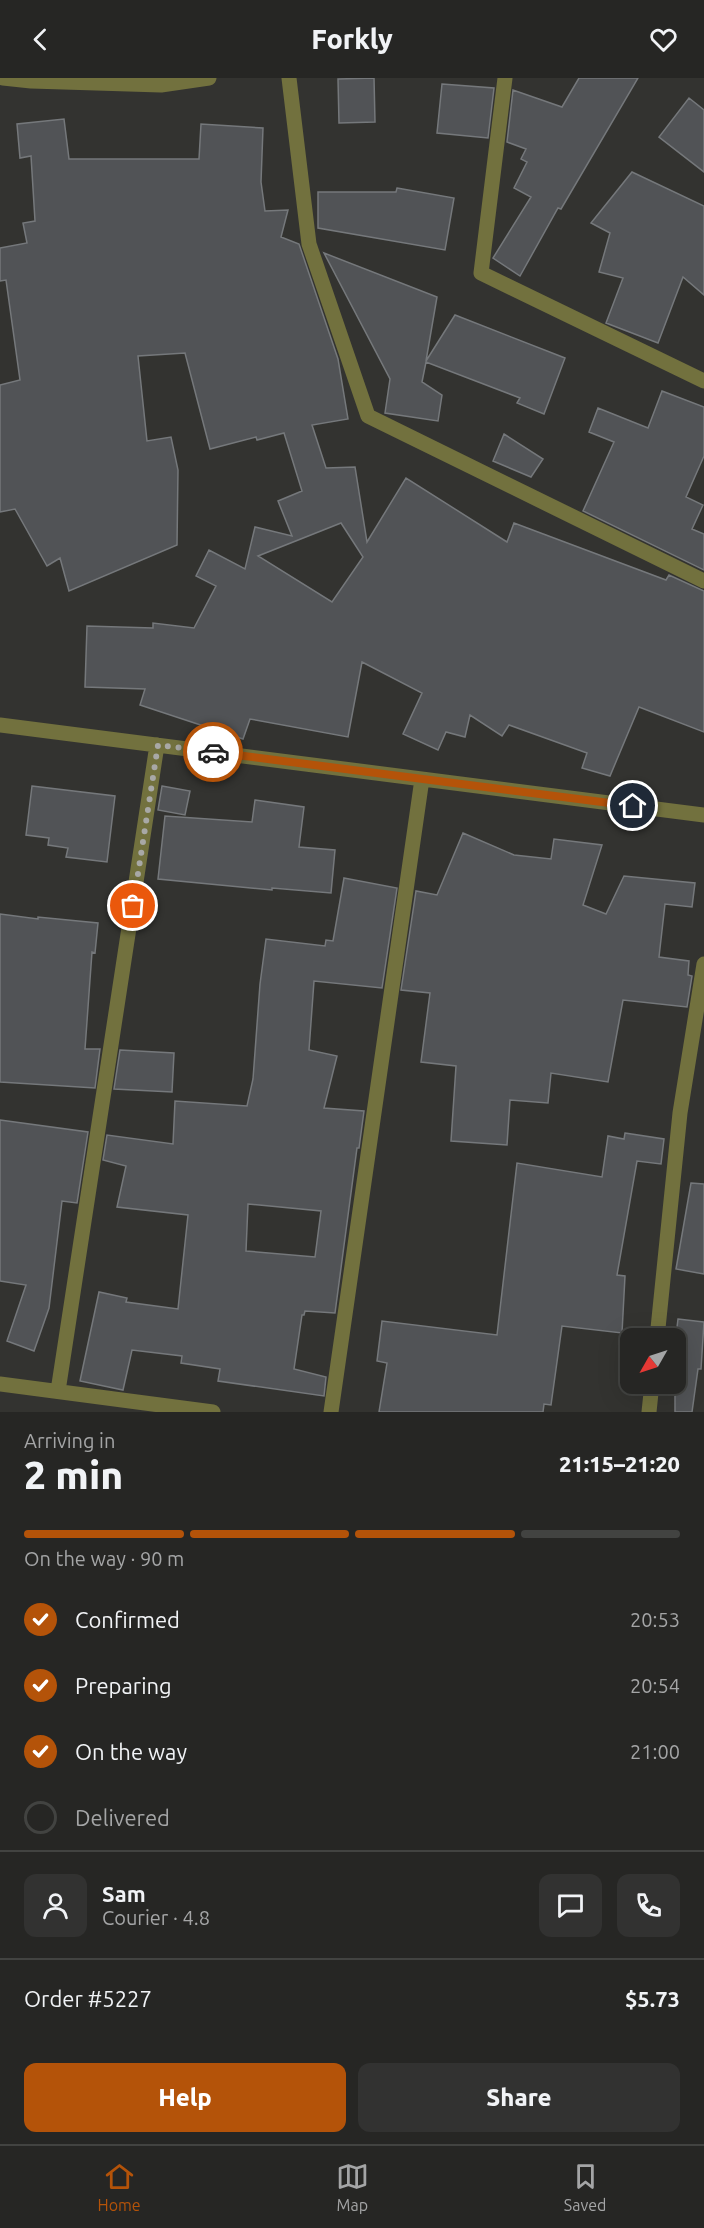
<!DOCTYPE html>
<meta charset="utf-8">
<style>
:root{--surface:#262624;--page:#323231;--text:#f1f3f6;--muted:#a4a5a6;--line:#424341;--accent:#b45309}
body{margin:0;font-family:Ubuntu,sans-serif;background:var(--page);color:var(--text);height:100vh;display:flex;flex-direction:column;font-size:22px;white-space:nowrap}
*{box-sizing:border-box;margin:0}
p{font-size:20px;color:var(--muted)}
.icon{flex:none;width:33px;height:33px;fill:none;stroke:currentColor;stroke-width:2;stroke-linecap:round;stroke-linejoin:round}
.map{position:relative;height:1334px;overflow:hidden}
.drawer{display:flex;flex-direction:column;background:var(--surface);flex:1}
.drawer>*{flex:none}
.needle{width:39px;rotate:231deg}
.fabs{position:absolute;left:620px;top:1250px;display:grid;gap:12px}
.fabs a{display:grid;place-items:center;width:66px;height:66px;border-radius:12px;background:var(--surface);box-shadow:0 6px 24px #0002,0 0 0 2px var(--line);font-size:30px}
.pin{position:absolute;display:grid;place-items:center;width:51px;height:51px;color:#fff;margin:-26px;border:3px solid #fff;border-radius:50%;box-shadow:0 2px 6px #0007}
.courier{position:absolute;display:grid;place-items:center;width:60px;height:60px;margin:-30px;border:4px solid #b45309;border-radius:50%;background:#fff;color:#222;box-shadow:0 2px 8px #0007}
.headline em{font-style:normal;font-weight:800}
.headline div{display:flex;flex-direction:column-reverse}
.headline{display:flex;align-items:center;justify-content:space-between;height:102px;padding:0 24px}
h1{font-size:39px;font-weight:800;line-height:45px}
.bar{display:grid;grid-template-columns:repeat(4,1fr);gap:9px 6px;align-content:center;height:72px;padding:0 24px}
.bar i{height:8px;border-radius:4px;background:var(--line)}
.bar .active{background:var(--accent)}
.bar p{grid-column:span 4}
.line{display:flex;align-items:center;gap:15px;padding:0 24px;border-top:2px solid var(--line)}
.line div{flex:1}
.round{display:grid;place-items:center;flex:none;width:63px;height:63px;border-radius:12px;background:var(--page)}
ol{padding:0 24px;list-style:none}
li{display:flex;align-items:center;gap:18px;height:66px}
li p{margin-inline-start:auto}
li .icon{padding:6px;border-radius:50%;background:var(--accent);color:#fff;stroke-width:4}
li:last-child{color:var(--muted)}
li i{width:33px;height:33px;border:3px solid var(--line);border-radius:50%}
.primary-button{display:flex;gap:12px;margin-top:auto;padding:12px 24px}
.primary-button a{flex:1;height:69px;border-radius:12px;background:var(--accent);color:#fff;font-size:24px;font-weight:800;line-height:69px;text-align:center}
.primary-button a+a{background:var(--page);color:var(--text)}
header{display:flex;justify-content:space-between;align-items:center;height:78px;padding:0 24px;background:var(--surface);font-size:27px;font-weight:800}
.tabs{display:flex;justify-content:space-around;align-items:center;height:84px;border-top:2px solid var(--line);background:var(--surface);font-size:16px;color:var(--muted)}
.tabs a{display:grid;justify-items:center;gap:3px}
.tabs .active{color:var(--accent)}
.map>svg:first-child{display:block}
.building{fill:#515356;stroke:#75787b;stroke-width:1.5;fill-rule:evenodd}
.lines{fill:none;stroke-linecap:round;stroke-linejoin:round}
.minor{stroke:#72713e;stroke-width:15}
.done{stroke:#a8a8a6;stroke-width:6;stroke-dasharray:0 10.8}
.route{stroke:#b45309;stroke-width:8}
</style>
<header><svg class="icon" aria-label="back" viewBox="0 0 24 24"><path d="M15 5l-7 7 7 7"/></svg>Forkly<svg class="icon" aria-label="heart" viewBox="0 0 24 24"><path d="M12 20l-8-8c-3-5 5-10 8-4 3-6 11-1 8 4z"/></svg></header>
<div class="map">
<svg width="704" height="1334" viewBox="0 0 704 1334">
<rect width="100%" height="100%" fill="#333330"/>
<path class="building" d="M374,0L375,44L339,45L338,1Z
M579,0H638L561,131L558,130L520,198L493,180L531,119L514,110L527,84L521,81L526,71L507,64L513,12L562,29Z
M442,6L494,10L488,60L437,55Z
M689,20L704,32V94L659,59Z
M64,41L69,81H199L201,46L263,50L261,104L265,133L288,132L281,159L299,166L338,281L348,341L312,347L326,390L355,389L367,464L406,400L507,464L514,445L666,502L669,497L704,513V654L639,629L610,698L582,690L587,675L509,647L502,658L470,637L465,659L446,654L438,672L403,656L422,615L362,584L348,659L250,641L243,661L140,627L145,611L85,609L87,548L153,550V545L194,550L216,508L196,498L209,472L245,491L255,449L292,458L278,423L302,413L284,355L257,362L256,359L210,371L185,275L138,278L147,363L171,359L178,392L177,467L69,513L60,480L47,488L15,431L0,434V307L20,302L6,202L0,203V170L27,165L23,145L35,143L31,78L20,80L17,46ZM341,445L363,479L332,524L258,478Z
M632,94L704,128V217L683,199L658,265L606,245L623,200L599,194L610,155L591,145Z
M397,110L454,120L445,172L318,150V114H396Z
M324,175L437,219L426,283L455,237L565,280L544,336L517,325L520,320L426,284L422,304L442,317L438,343L385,335L390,301Z
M662,313L704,329V378L686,419L703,427L692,451L704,456V492L583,433L614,364L589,354L598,330L648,350Z
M504,356L543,381L531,399L493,383Z
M32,708L115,718L107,784L66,779L68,770L48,767L49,760L26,757Z
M162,708L190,713L185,737L158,732Z
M255,722L304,729L299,769L335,772L331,815L272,810V812L158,801L165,738L252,744Z
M463,755L514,777L551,781L554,761L602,767L583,827L606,836L624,798L695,805L692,829L665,826L659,879L689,883L688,897L692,898L687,929L623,922L608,1004L551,995L548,1025L510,1022L507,1067L451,1063L456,988L421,984L430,915L401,912L416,813L437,817Z
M344,800L397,810L382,910L314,903L309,972L337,978L324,1030L364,1033L359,1070H357L335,1235L305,1233L304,1237H302L294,1291L326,1299L324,1318L218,1303L220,1291L181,1285L182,1278L132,1272L123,1312L80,1303L99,1214L127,1220L126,1224L178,1231L188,1137L117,1129L126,1088L103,1082L107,1057L173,1066L175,1023L247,1028L253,1001L260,906L266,861L325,868L326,862L333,863ZM248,1126L321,1133L315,1179L246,1173Z
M0,836L38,841V839L98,845L95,875L92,874L85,971H100L95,1010L0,1004Z
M120,972L174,975L172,1014L114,1011Z
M0,1042L88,1054L77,1125L62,1123L49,1230L34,1273L7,1263L26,1207L0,1203Z
M625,1055L664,1061L661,1086L637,1083L617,1197L625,1198L622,1255L562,1248L551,1327L544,1326L543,1334H379L387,1285L377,1283L382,1243L497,1257L517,1085L602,1099L608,1058L624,1061Z
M691,1105L704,1106V1196L676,1191Z
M678,1241L704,1244L701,1291H698L692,1334H675V1266Z"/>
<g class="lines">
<path class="minor" d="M3,0L31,3L161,7L209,0
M289,0L309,166L368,338L704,503
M505,0L481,195L704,303
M0,647L704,737
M657,1260L680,1035L704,886
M0,1306L213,1334
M58,1313L157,667
M331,1334L422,701
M649,1334L652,1305"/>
</g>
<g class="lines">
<path class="done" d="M133,828L158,667L213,674"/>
<path class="route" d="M213,674L633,728"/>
</g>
</svg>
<div class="fabs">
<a><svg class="needle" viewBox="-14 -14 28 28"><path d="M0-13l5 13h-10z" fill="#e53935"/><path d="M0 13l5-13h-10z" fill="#a4a5a6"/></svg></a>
</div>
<div class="pin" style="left:133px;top:828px;background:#ea580c"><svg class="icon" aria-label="bag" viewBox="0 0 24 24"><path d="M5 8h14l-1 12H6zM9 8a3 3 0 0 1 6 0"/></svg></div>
<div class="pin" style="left:633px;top:728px;background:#1f2937"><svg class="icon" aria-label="home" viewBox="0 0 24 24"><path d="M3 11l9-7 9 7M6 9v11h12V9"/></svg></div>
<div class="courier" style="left:213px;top:674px"><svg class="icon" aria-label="car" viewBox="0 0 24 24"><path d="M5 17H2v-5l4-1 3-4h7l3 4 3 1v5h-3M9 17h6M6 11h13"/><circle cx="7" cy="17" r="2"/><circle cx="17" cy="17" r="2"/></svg></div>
</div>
<section class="drawer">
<div class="headline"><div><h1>2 min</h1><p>Arriving in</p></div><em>21:15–21:20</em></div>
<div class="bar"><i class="active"></i><i class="active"></i><i class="active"></i><i></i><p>On the way · 90 m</p></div>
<ol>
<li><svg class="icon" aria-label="check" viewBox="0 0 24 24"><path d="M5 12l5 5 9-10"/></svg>Confirmed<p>20:53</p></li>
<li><svg class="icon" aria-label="check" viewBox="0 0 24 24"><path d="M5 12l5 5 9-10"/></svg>Preparing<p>20:54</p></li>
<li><svg class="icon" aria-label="check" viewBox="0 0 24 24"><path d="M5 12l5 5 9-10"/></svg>On the way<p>21:00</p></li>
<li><i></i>Delivered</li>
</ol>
<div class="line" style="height:108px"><a class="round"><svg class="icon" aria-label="person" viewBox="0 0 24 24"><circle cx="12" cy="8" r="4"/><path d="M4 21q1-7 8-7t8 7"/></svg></a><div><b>Sam</b><p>Courier · 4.8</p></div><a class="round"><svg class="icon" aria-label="chat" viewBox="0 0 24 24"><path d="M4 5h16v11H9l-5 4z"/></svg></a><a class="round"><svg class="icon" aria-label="phone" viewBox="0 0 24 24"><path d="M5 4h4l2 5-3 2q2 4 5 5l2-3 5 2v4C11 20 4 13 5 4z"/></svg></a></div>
<div class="line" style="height:78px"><div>Order #5227</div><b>$5.73</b></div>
<div class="primary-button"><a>Help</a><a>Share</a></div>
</section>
<nav class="tabs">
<a class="active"><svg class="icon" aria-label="home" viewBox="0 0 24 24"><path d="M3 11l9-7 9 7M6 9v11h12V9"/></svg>Home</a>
<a><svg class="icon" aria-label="map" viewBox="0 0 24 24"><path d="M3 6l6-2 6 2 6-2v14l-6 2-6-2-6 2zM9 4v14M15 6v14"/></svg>Map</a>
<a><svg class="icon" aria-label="saved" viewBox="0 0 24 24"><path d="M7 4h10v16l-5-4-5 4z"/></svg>Saved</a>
</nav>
